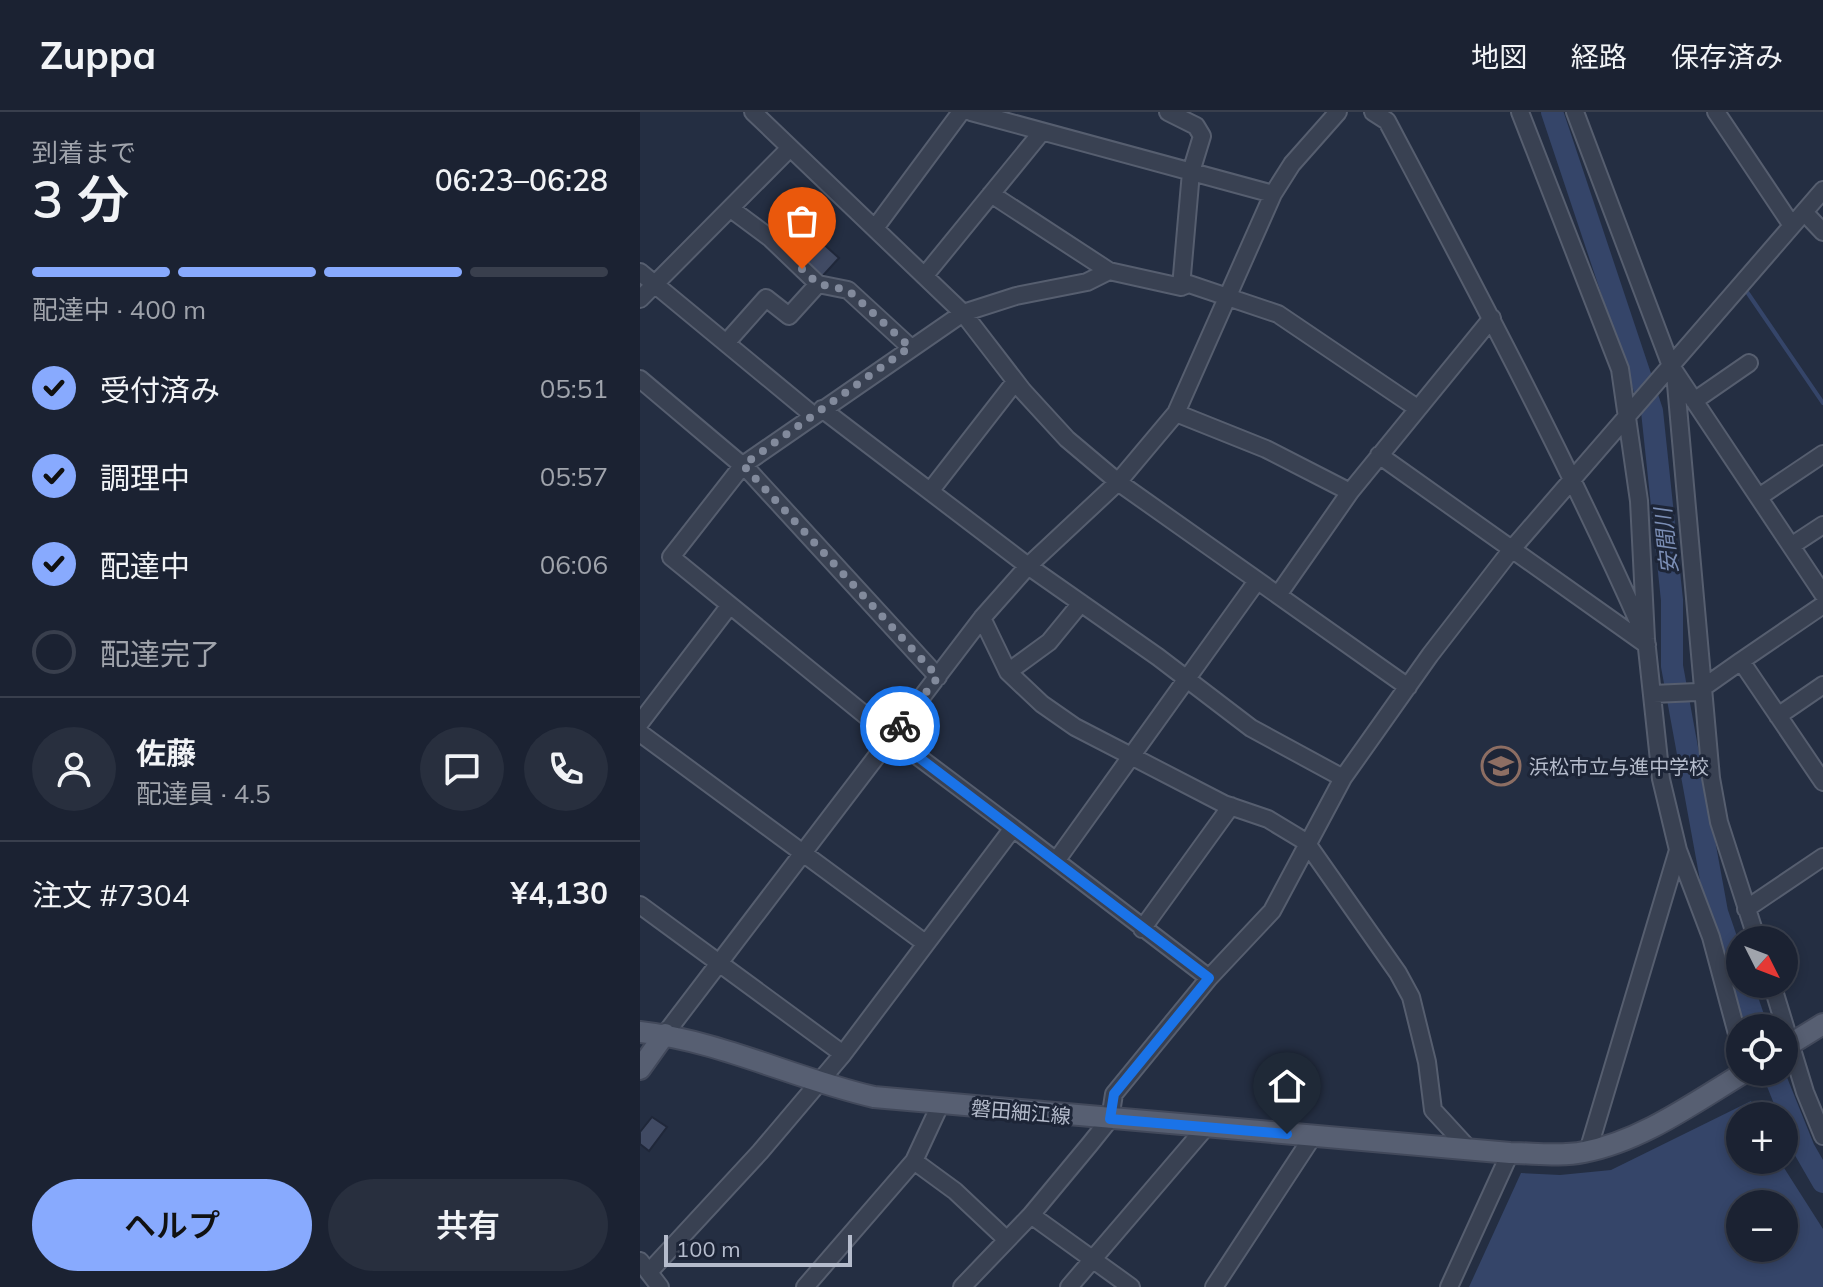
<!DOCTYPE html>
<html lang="ja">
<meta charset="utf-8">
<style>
:root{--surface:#1b2232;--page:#282f3e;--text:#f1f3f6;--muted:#a0a4ac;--line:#393f4d;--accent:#88aafe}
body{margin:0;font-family:Mulish,"Noto Sans JP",sans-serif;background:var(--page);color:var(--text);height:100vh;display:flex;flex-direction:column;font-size:30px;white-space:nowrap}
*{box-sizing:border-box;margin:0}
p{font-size:26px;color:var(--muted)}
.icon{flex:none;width:44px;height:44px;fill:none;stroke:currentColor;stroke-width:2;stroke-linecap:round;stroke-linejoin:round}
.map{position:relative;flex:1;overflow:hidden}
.side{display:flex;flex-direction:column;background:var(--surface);width:640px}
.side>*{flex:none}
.needle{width:52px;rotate:132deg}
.tools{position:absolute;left:1086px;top:814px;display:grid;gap:16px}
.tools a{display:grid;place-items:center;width:72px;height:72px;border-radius:50%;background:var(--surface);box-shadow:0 4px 12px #0003,0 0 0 2px var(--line);font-size:40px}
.scale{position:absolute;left:24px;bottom:20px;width:188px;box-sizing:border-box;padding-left:8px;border:4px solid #b5bccc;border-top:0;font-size:22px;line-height:28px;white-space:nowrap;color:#b5bccc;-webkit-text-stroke:6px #1d2537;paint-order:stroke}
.pin{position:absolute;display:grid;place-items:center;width:68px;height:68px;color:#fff;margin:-82px -34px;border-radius:50% 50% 50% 0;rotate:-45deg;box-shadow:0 0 8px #0007}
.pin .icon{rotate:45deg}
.courier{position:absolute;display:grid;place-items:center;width:80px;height:80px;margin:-40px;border:6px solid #1a73e8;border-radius:50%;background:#fff;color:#222;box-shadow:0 2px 10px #0007}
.head em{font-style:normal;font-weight:600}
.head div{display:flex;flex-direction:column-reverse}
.head{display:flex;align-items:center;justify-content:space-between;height:136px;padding:0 32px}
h1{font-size:52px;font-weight:600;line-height:60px}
.bar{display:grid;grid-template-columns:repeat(4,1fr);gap:12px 8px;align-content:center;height:96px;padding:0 32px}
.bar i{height:10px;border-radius:6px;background:var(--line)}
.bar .selected{background:var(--accent)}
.bar p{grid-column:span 4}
.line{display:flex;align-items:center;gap:20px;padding:0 32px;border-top:2px solid var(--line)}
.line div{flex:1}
.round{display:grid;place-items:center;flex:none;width:84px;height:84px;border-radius:42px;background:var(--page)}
ol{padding:0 32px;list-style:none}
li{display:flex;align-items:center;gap:24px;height:88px}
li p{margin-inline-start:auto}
li .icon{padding:8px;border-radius:50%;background:var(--accent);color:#111;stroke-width:4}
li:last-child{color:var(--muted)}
li i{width:44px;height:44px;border:4px solid var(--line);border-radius:50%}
.cta{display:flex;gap:16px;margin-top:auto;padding:16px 32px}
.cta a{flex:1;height:92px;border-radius:48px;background:var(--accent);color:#111;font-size:32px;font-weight:600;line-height:92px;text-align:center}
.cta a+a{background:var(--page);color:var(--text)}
header{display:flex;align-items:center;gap:48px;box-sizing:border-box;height:112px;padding:0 40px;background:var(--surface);border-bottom:2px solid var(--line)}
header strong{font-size:38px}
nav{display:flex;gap:44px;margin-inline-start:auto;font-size:28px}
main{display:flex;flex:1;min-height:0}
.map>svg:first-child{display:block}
.water{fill:#354569;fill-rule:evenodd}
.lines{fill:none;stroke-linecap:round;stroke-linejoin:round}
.stream{stroke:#354569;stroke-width:4}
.river{stroke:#354569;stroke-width:22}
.building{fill:#404a63;stroke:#1f2739;stroke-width:2}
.minor-casing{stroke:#565e6f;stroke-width:20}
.major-casing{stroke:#42495b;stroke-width:24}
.minor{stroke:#394152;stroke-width:16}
.major{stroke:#575f72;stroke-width:20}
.done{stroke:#828a9c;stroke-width:8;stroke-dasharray:0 14.4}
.route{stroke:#1a73e8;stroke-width:10}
.labels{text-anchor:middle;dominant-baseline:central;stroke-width:6;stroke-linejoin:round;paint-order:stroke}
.poi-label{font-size:20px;fill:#b5bccc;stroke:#1d2537;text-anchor:start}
.street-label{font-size:20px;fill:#b5bccc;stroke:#1d2537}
.water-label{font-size:22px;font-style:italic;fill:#7b8eb5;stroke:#1d2537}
</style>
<header>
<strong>Zuppa</strong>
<nav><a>地図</a><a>経路</a><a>保存済み</a></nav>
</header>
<main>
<section class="side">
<div class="head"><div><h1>3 分</h1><p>到着まで</p></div><em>06:23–06:28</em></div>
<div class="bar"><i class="selected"></i><i class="selected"></i><i class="selected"></i><i></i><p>配達中 · 400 m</p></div>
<ol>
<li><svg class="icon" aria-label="check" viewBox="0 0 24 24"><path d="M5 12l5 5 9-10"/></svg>受付済み<p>05:51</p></li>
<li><svg class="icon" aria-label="check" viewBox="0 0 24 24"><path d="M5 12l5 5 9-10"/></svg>調理中<p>05:57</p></li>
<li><svg class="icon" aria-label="check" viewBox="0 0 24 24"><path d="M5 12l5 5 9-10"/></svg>配達中<p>06:06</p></li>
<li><i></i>配達完了</li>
</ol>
<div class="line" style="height:144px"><a class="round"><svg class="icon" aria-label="person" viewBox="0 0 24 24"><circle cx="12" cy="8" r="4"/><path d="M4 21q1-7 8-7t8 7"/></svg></a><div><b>佐藤</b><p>配達員 · 4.5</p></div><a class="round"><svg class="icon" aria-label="chat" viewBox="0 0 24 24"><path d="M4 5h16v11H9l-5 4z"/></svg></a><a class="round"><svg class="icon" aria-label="phone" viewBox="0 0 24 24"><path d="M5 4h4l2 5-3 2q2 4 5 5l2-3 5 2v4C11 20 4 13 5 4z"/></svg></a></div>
<div class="line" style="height:104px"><div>注文 #7304</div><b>¥4,130</b></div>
<div class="cta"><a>ヘルプ</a><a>共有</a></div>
</section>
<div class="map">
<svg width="1183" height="1175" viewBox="0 0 1183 1175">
<rect width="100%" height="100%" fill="#242e42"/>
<path class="water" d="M1111,989L1118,1004H1100V1048H1139L1183,1117V1175H829L881,1061L920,1063L971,1058ZM1100,1092H1144V1136H1100Z"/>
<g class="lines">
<path class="stream" d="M1105,177L1183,291"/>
<path class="river" d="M912,0L1012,299L1032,488V554L1077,800L1100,867
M1102,872L1117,916
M1133,960L1164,1037L1183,1070"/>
</g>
<path class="building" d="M179,128L199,146L178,169L158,151Z
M12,1005L27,1015L9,1039L0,1032V1020Z"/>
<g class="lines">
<g class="minor-casing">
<path id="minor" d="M113,0L323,201L383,279L427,327L478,370L768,575
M331,0L633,82
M528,0L556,14L562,24L551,60L541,175
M733,0L747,9C836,177 925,344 1002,518
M880,0L980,257L999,389L1006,527L1021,667L1038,738L1071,825L1100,933
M935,0L1031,254L1183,482
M1076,0L1151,112
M351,82L469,159
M91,97L130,126L178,172L208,178L270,235
M1164,100L1183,120
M235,116L321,0
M0,160L173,303
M286,162L401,21
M0,187L150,36
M86,231L126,186L149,204L178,172
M1035,261L1071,666L1079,710L1117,828
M0,267L109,359L298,565
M1054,289L1109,251
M182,297L388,454L518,545L611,616L703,666
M536,301L626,337L710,380
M739,343L1007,533
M291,378L375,270
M1119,385L1183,342
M1151,434L1183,413
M638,483L710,380L852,206
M1183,493L1101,549L1183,670
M342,506L368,560L402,592L435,615L584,692L628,707L666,730L758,861L771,885L787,950L793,998L828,1036
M368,560L409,530L441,491
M1013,582L1057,580L1101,549
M1138,604L1183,573
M0,611L90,493
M0,621L285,831
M373,716L569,866
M416,749L617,469
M0,793L203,942
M1106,797L1183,745
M502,817L591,694
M1132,872L1165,980L1183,1024
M25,922L342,506L388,454L478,370L536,301L633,82L652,52L698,0
M948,1039L1038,738
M274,1049L315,1079L366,1127
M391,1103L491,1175
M0,1149L20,1175
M9,1160L120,1040L203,942L373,716L252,625L31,445L103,353L323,201L376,184L447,170L469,159L541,175L549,172L638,202L777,296
M165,1175L274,1049L300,993
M322,1175L391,1103L450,1032L470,1007L474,982L569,866L632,799L703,666L790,543L872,437L1183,78
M429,1175L566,1015
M574,1175L673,1024
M809,1175L870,1041"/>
</g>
<g class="major-casing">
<path id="major" d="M0,920C81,929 155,967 234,985L870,1041C894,1041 920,1045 944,1040C1002,1029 1055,990 1105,960
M1144,936L1183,912
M0,957L25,922"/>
</g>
<use href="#minor" class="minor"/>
<use href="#major" class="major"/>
</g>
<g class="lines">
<path class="done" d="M162,157L178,172L208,178L270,235L103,353L298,565L260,614"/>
<path class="route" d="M260,614L252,625L569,866L474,982L470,1007L647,1022"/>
</g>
<defs>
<g id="school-ring" transform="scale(2)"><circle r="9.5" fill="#1d2537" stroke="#8d6e63" stroke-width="1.5"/><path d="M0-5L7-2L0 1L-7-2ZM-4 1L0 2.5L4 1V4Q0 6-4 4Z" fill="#8d6e63"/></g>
</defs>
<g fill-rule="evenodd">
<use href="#school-ring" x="861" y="654"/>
</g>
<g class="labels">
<g class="poi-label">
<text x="889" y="654">浜松市立与進中学校</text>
</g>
<g class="street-label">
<text transform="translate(381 1000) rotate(5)">磐田細江線</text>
</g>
<g class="water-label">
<text transform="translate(1026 429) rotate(-96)">安間川</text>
</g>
</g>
</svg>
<div class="tools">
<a><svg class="needle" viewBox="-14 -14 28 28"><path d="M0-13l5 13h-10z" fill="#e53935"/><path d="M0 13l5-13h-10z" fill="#a0a4ac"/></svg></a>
<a><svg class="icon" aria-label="locate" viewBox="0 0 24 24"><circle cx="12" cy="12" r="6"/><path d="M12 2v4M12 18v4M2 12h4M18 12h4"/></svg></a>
<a>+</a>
<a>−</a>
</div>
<div class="scale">100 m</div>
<div class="pin" style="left:162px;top:157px;background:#ea580c"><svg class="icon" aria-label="bag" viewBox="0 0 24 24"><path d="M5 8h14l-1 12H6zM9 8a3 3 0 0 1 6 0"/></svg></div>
<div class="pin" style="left:647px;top:1022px;background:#1f2937"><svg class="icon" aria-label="home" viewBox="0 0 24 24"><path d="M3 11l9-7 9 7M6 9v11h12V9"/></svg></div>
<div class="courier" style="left:260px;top:614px"><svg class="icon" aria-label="bike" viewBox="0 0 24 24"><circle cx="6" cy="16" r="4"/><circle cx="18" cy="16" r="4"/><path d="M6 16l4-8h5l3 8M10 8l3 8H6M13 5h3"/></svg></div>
</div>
</main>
